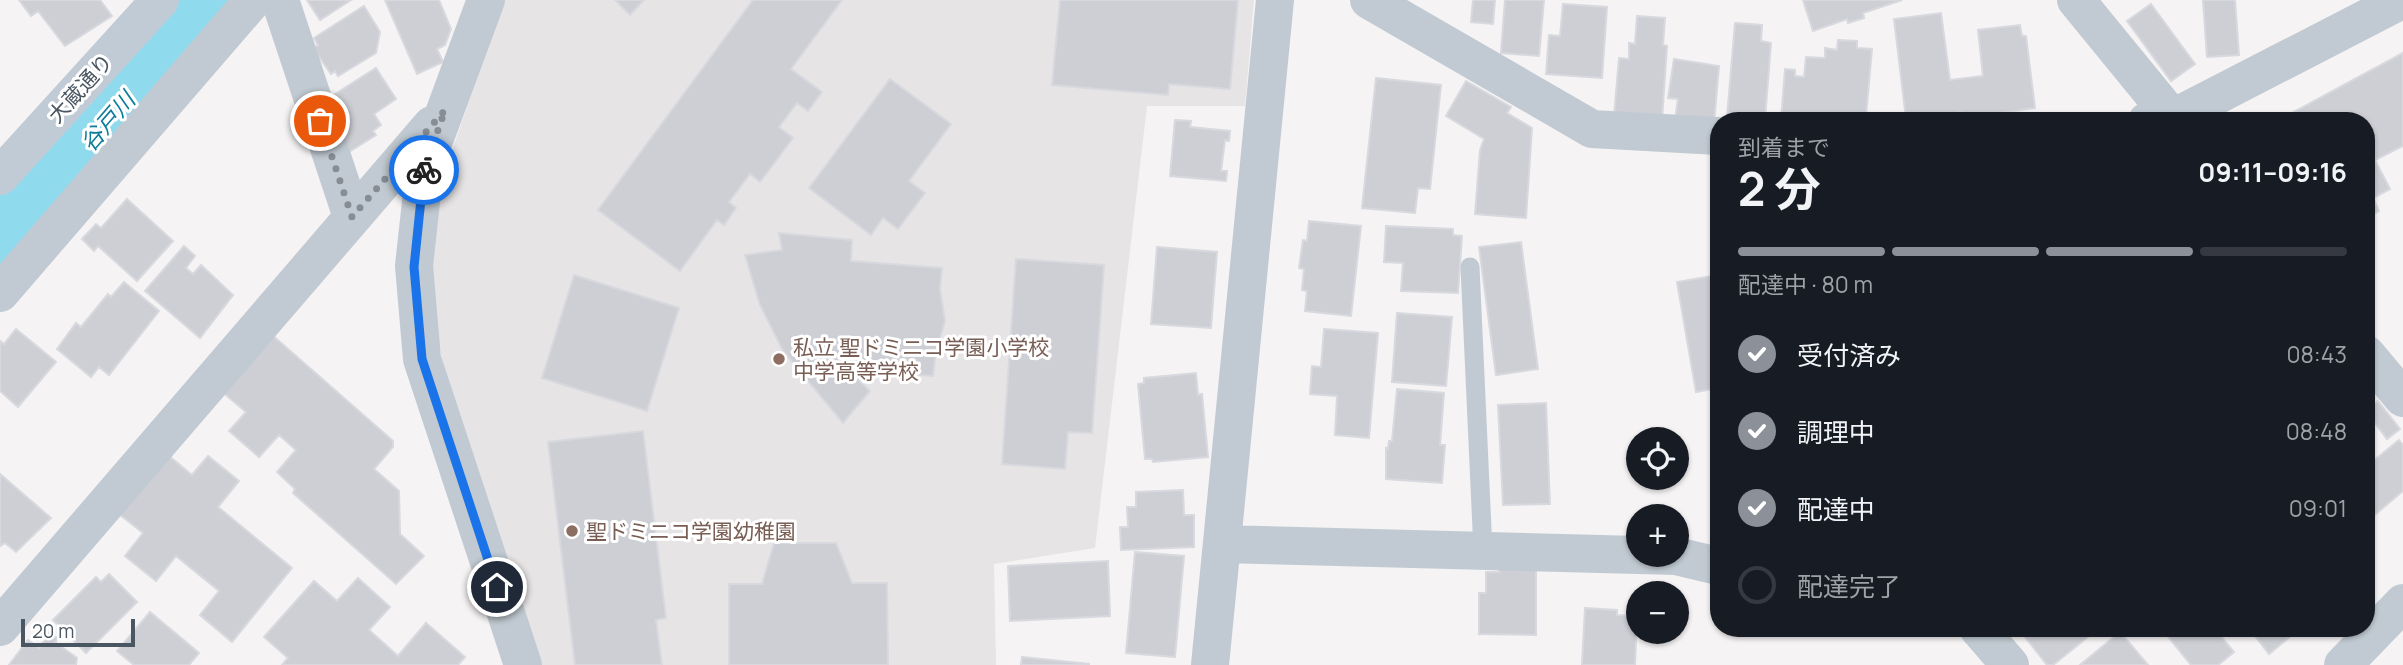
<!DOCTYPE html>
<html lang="ja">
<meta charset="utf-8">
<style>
:root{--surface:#171b24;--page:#20242c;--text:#f1f3f6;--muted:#9ea1a6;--line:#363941;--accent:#8c9099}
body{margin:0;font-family:Manrope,"Noto Sans JP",sans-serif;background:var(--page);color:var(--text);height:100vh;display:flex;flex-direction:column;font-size:26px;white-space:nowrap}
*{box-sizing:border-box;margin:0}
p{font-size:23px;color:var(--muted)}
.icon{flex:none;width:38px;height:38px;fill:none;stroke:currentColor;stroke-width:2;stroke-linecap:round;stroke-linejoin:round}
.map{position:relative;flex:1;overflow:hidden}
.sheet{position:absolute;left:1710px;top:112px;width:665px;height:525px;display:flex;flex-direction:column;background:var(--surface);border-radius:28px;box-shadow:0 2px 5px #0004}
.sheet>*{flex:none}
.fabs{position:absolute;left:1626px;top:427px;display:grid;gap:14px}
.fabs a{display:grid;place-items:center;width:63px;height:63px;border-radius:50%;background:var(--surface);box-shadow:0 2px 5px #0004;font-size:35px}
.scale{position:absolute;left:21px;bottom:18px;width:114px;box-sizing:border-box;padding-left:7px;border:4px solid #4a5661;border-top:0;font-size:19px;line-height:24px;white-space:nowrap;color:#4a5661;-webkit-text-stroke:5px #fff;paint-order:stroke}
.pin{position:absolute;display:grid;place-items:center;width:60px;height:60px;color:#fff;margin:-30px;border:4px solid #fff;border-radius:50%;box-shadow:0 2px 7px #0007}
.courier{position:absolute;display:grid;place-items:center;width:70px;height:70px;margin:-35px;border:5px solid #1a73e8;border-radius:50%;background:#fff;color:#222;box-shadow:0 2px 9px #0007}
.overview em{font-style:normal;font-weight:700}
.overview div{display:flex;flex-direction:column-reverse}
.overview{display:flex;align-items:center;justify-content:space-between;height:119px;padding:0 28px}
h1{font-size:46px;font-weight:700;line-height:52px}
.bar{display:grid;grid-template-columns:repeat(4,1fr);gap:10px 7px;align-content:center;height:84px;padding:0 28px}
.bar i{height:9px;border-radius:5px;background:var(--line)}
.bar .active{background:var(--accent)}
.bar p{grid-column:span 4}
ol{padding:0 28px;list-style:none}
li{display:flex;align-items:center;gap:21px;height:77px}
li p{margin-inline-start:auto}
li .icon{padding:7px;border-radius:50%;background:var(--accent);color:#fff;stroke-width:4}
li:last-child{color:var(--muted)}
li i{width:38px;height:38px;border:4px solid var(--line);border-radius:50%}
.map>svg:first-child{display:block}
.education{fill:#e6e4e5}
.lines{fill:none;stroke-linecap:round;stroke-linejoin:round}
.river{stroke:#90daee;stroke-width:68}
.building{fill:#cdcfd5;stroke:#d7d9de;stroke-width:2}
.lane{stroke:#c1cad2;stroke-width:19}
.street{stroke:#c1cad2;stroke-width:38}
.secondary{stroke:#c1cbd6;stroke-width:38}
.done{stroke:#868d94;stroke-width:7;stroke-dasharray:0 12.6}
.route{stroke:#1a73e8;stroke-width:9}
.education-dot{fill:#8d6e63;stroke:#fff;stroke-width:2.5}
.labels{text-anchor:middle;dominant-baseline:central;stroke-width:6;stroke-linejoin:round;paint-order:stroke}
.street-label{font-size:21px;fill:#4a5661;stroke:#fff}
.education-label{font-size:21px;fill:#785e54;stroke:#fff;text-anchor:start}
.water-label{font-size:23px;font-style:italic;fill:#0c7c9b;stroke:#fff}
</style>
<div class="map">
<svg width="2403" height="665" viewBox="0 0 2403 665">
<rect width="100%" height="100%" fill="#f5f3f3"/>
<path class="education" d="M504,0H1254L1245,106H1147L1095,548L994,564L996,665H537L452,408L432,310L434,225L448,162Z"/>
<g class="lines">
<path class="river" d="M0,242L213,0"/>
</g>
<path class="building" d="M19,0H100L112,16L65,46L38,11L31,16Z
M307,0H351L320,20Z
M385,0H439L451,29L445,45L437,49L443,62L417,74Z
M615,0H644L630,15Z
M753,0H842L791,69L822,92L808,111L797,103L779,127L793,138L760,182L750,174L729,202L736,208L724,225L717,220L680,271L598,210Z
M1060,0H1238L1230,89L1169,84L1168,95L1052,85Z
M1473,0H1495L1493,24L1471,22Z
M1505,0H1544L1539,56L1501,53Z
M1803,0H1902L1863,13L1864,18L1848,23L1847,19L1813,31Z
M2203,0H2235L2239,55L2207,57Z
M1563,4L1607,7L1602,78L1546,74L1549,35L1560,36Z
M2151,4L2195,64L2171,81L2127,21Z
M364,6L380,32L376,53L338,76L335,71L331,74L313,48L318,45L314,38Z
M1941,13L1950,80L1983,76L1978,30L2020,25L2022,36H2026L2035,108L1962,118L1961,112L1906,119L1894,19Z
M1637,16L1665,18L1663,45L1667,46L1662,119L1614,116L1619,58L1629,59V43L1635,44Z
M1735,23L1762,25L1761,41L1771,43L1765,119L1727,117Z
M1838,40L1857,41V48L1872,49L1866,116L1856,115L1855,121H1781L1785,69L1795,70V76L1804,77L1806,57L1825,58V48L1837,50Z
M2403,53V146L2375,160L2390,189L2373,198L2379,211L2366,218V121H2277Z
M1674,59L1719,66L1714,123L1675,120L1678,99L1668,98Z
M376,68L396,99L374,114L381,125L373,131L376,135L346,154L329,98Z
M1376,78L1441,85L1430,189L1418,188L1415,213L1362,208Z
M890,79L951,124L909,181L925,193L898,229L883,218L871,235L809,188Z
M1466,81L1511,107L1507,113L1532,128L1526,218L1475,214L1480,150L1484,139L1446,116Z
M1175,120L1191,121L1190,127L1230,131L1229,141L1225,140L1221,171H1227L1226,181L1170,176Z
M127,199L173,241L137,281L98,246L94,251L82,239L96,224L101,228Z
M1309,221L1361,226L1351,316L1305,311L1307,291L1302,290L1304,269L1299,268L1303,240L1307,241Z
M1386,226L1453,229V235L1462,236L1458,293L1401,291L1403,263L1384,262Z
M779,233L852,240L851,261L942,268L940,289L945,321L936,351L933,376L849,370L870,391L843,423L783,351L760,305L745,255L782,250Z
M1521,242L1538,369L1496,375L1479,247Z
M184,246L195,256L186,268L193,274L201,265L233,295L200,338L145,291Z
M1157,247L1217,252L1211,328L1151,324Z
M1016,259L1104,265L1092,433L1068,432L1065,469L1002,464Z
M574,275L679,308L647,411L542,378Z
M1718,275V388L1696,392L1677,282Z
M124,282L159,311L109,375L99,367L91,377L57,349L76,323L81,327L108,294L111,297Z
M1397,313L1452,317L1446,386L1392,382Z
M16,329L56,362L18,407L0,391V341L4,344Z
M1324,329L1378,333L1369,438L1335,435L1337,396L1310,394L1312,366L1321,367Z
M271,334L393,441V447L374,469L399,491L400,534L424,556L396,584L293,493L295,489L277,472L296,450L279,435L259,457L229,431L246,412L221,391Z
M1196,373L1198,395L1202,394L1208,457L1153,462L1152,459H1145L1138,384L1144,383V378Z
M1397,389L1444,393L1440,445H1445L1442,483L1386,479V448L1388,449L1389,441H1392Z
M2378,401L2400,429L2387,439L2366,411Z
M1546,403L1550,504L1503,505L1498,405Z
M643,431L666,618L656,620L662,665H575L548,442Z
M2399,440L2403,445V491L2370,519L2366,514V467Z
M168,455L192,475L208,456L239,481L218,507L292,568L232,642L200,615L219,591L176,556L156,581L125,556L143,533L119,514Z
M0,474L51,518L16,552L5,543L0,546Z
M1183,490L1184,515H1194V547L1121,550L1120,527H1128L1127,507H1136V492Z
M774,543H836L852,583H887L888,665H729V584H762Z
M1135,552L1184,556L1175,657L1126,653Z
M1108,561L1110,616L1010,621L1008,566Z
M1499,566L1536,570V635L1479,634V593H1486V572H1499Z
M109,574L137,602L86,653L53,620L96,577L101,582Z
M358,578L390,607L369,630L398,656L426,623L465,657L458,665H282L288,658L264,637L314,581L337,601Z
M1585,608L1617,610V615L1637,616L1635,665H1582Z
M150,612L199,653L189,665H134L117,651Z
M2018,628H2099L2053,665H2047Z
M2161,628H2214L2234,652L2218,665H2191Z
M2249,628H2294L2297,631L2269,654Z
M50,632L58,639L55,642L77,658L76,665H9L28,640L39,648Z
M2120,632L2148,665H2080Z
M1022,657L1089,664V665H1021Z"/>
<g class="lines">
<path class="lane" d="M1470,267L1483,551"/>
<path class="street" d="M280,0L352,217
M486,0L425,165L414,266L422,359L523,665
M1369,0L1592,129L1718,136
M2076,0L2175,121
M2147,121L2173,118L2402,0
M0,293L253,0
M2366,354L2403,398
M1222,544L1676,556L1718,566
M0,627L432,125
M1978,628L2010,665
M1210,665L1275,0
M2343,665L2403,603"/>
<path class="secondary" d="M0,176L160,0"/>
</g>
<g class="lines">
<path class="done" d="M320,121L352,217L445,110L424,170"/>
<path class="route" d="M424,170L414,267L422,359L497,587"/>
</g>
<g class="education-dot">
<circle cx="779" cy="359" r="7"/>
<circle cx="572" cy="531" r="7"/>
</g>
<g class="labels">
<g class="street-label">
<text transform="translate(80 88) rotate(-48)">大蔵通り</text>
</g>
<g class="education-label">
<text x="793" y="347">私立 聖ドミニコ学園小学校<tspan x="793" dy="24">中学高等学校</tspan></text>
<text x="586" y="531">聖ドミニコ学園幼稚園</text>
</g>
<g class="water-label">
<text transform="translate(107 121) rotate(-49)">谷戸川</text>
</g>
</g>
</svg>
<div class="fabs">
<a><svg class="icon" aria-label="locate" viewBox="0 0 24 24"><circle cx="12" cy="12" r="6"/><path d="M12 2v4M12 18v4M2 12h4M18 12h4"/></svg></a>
<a>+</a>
<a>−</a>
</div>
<div class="scale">20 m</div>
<div class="pin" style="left:320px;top:121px;background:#ea580c"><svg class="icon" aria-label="bag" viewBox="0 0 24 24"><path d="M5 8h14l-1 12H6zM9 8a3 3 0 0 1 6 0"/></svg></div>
<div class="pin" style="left:497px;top:587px;background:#1f2937"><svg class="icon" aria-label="home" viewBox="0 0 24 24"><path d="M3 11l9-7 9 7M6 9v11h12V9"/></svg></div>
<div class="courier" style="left:424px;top:170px"><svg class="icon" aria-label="bike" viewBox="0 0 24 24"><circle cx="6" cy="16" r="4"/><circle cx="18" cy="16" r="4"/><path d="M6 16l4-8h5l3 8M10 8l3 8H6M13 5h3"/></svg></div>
<section class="sheet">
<div class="overview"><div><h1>2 分</h1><p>到着まで</p></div><em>09:11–09:16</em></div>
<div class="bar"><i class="active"></i><i class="active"></i><i class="active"></i><i></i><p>配達中 · 80 m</p></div>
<ol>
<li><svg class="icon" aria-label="check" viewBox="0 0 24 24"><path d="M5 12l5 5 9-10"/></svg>受付済み<p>08:43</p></li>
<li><svg class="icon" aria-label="check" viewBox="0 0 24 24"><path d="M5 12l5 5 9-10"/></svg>調理中<p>08:48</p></li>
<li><svg class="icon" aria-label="check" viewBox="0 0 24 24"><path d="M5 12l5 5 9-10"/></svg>配達中<p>09:01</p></li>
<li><i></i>配達完了</li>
</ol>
</section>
</div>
